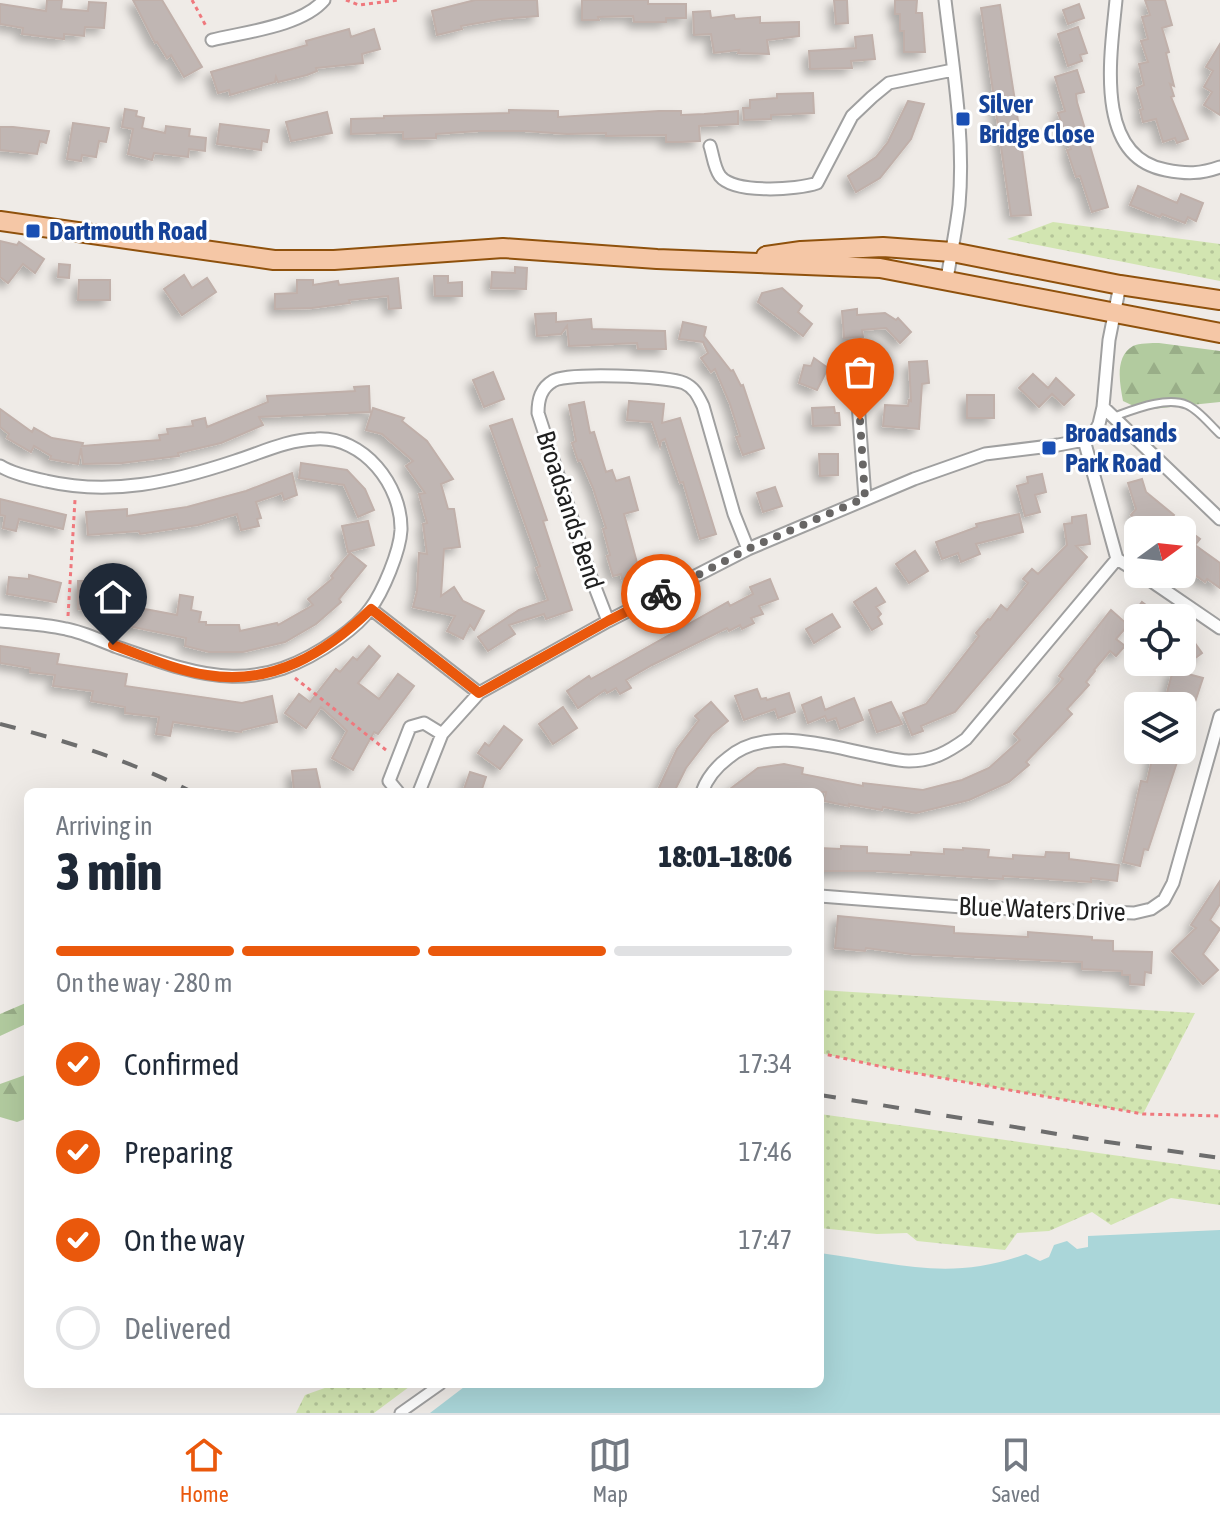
<!DOCTYPE html>
<meta charset="utf-8">
<style>
:root{--surface:#fff;--page:#f2f2f3;--text:#1f2937;--muted:#747a83;--line:#e0e1e3;--accent:#ea580c}
body{margin:0;font-family:"Asap Condensed",sans-serif;background:var(--page);color:var(--text);height:100vh;display:flex;flex-direction:column;font-size:30px;white-space:nowrap}
*{box-sizing:border-box;margin:0}
p{font-size:26px;color:var(--muted)}
.icon{flex:none;width:44px;height:44px;fill:none;stroke:currentColor;stroke-width:2;stroke-linecap:round;stroke-linejoin:round}
.map{position:relative;flex:1;overflow:hidden}
.sheet{position:absolute;left:24px;top:788px;width:800px;height:600px;display:flex;flex-direction:column;background:var(--surface);border-radius:12px;box-shadow:0 8px 32px #0002}
.sheet>*{flex:none}
.needle{width:52px;rotate:75deg}
.controls{position:absolute;left:1124px;top:516px;display:grid;gap:16px}
.controls a{display:grid;place-items:center;width:72px;height:72px;border-radius:12px;background:var(--surface);box-shadow:0 8px 32px #0002;font-size:40px}
.pin{position:absolute;display:grid;place-items:center;width:68px;height:68px;color:#fff;margin:-82px -34px;border-radius:50% 50% 50% 0;rotate:-45deg;box-shadow:0 0 8px #0007}
.pin .icon{rotate:45deg}
.courier{position:absolute;display:grid;place-items:center;width:80px;height:80px;margin:-40px;border:6px solid #ea580c;border-radius:50%;background:#fff;color:#222;box-shadow:0 2px 10px #0007}
.summary em{font-style:normal;font-weight:800}
.summary div{display:flex;flex-direction:column-reverse}
.summary{display:flex;align-items:center;justify-content:space-between;height:136px;padding:0 32px}
h1{font-size:52px;font-weight:800;line-height:60px}
.bar{display:grid;grid-template-columns:repeat(4,1fr);gap:12px 8px;align-content:center;height:96px;padding:0 32px}
.bar i{height:10px;border-radius:6px;background:var(--line)}
.bar .selected{background:var(--accent)}
.bar p{grid-column:span 4}
ol{padding:0 32px;list-style:none}
li{display:flex;align-items:center;gap:24px;height:88px}
li p{margin-inline-start:auto}
li .icon{padding:8px;border-radius:50%;background:var(--accent);color:#fff;stroke-width:4}
li:last-child{color:var(--muted)}
li i{width:44px;height:44px;border:4px solid var(--line);border-radius:50%}
.menu{display:flex;justify-content:space-around;align-items:center;height:112px;border-top:2px solid var(--line);background:var(--surface);font-size:22px;color:var(--muted)}
.menu a{display:grid;justify-items:center;gap:4px}
.menu .selected{color:var(--accent)}
.map>svg:first-child{display:block}
.grass{fill:url(#grass-dots)}
.forest{fill:url(#forest-firs)}
.water{fill:#aad6d9}
.building{fill:#c0b6b3;stroke:#c0b0aa;stroke-width:2;filter:url(#shadow)}
.lines{fill:none;stroke-linecap:round;stroke-linejoin:round}
.service-casing{stroke:#a0a0a0;stroke-width:10}
.pedestrian-casing{stroke:#a0a0a0;stroke-width:13}
.minor-casing{stroke:#a0a0a0;stroke-width:15}
.primary-casing{stroke:#8f510c;stroke-width:22}
.path{stroke:#ef787d;stroke-width:3;stroke-dasharray:4 4;stroke-linecap:butt}
.service{stroke:#fff;stroke-width:6}
.pedestrian{stroke:#fff;stroke-width:9}
.minor{stroke:#fff;stroke-width:11}
.primary{stroke:#f5c7a6;stroke-width:18}
.rail{stroke:#6d6d6d;stroke-width:4;stroke-dasharray:16 16;stroke-linecap:butt}
.done{stroke:#686665;stroke-width:8;stroke-dasharray:0 14.4}
.route{stroke:#ea580c;stroke-width:10}
.transit-dot{fill:#1a4fb4;stroke:#fff;stroke-width:3}
.labels{text-anchor:middle;dominant-baseline:central;stroke-width:6;stroke-linejoin:round;paint-order:stroke}
.transit-label{font-size:26px;font-weight:bold;fill:#164399;stroke:#fff;text-anchor:start}
.street-label{font-size:26px;fill:#1f1f1f;stroke:#fff}
</style>
<div class="map">
<svg width="1220" height="1413" viewBox="0 0 1220 1413">
<defs>
<pattern id="grass-dots" width="8" height="8" patternUnits="userSpaceOnUse" patternTransform="scale(2)"><rect width="8" height="8" fill="#d2e5b1"/><path d="M2 2h.1M6 6h.1" fill="none" stroke="#b4c498" stroke-width="1.8" stroke-linecap="round"/></pattern>
<pattern id="forest-firs" width="22" height="20" patternUnits="userSpaceOnUse" patternTransform="scale(2)"><rect width="22" height="20" fill="#b2cb9f"/><path d="M5 1l3.5 6h-7zM16 11l3.5 6h-7z" fill="#99ae88"/></pattern>
<filter id="shadow"><feDropShadow dx="-5.5" dy="5.5" stdDeviation="4" flood-color="#0004"/></filter>
</defs>
<rect width="100%" height="100%" fill="#efebe7"/>
<path class="grass" d="M1053,222L1220,244V281L1007,239Z
M820,990L1195,1013L1143,1114L892,1069L820,1053Z
M820,1114L1220,1170V1205L1171,1198L1111,1225L1092,1212L1049,1231L1017,1233L1005,1250L917,1241L907,1233L877,1234L820,1228Z
M336,1384H413L374,1413H296L305,1395Z"/>
<path class="forest" d="M1159,343L1220,351V402L1142,410L1123,401C1120,384 1114,357 1133,346C1139,343 1152,343 1159,343Z
M28,1002V1023L0,1036V1014Z
M28,1074V1118L17,1122L0,1117V1084Z"/>
<path class="water" d="M1220,1230V1413H430L468,1384H820V1253C896,1263 950,1282 1026,1254L1040,1261L1049,1257L1054,1245L1067,1241L1077,1249L1088,1247V1236Z"/>
<path class="building" d="M47,0H62L61,9L88,11L89,2L106,3L104,28L85,27L84,36L64,34V39L22,34L23,28L0,24V4L46,11Z
M133,0H162L202,67L184,77L171,55L167,58L157,42L155,43Z
M475,0H537L538,16L501,19L461,26L462,29L437,35L432,11Z
M582,0H648V4H686V18H666V22H634L633,16L598,17L599,20H582Z
M834,0H847L848,23L836,24Z
M895,0H917L916,13H922L925,52H904V31H900V14H895Z
M1145,0H1165L1172,25L1162,28L1169,52L1166,53L1174,86L1170,84L1174,96L1171,97L1188,139L1177,143L1175,138L1163,142L1156,119L1143,122L1140,110L1143,109L1137,88L1144,85L1139,64L1148,62L1141,41L1148,39L1142,17L1150,15Z
M1079,4L1084,18L1068,24L1063,10Z
M1000,5L1017,114L1031,215L1011,216L981,8Z
M710,11L711,18L734,15L735,19L760,17V23L799,22V36L767,40L769,54L738,53L739,50L714,53L711,34L694,35L693,12Z
M1078,27L1087,53L1080,55L1082,61L1068,66L1058,34Z
M349,29L351,37L374,29L380,49L362,54L363,63L316,68L317,71L307,75L278,82L276,77L275,82L230,95L229,90L218,93L211,72L307,45L306,41Z
M872,35L875,59L851,61L852,68L810,69L809,51L856,48L855,37Z
M1220,44V115L1204,105L1212,92L1204,87L1213,71L1206,67Z
M1077,70L1084,92L1076,94L1077,102L1108,207L1092,212L1080,176L1076,177L1067,150L1071,149L1058,113L1065,111L1055,77Z
M813,93L814,113L771,115V119L744,120L743,108H750V100L777,98V94Z
M908,101L924,104L911,139L880,178L856,192L848,176L876,157L888,142Z
M125,109L137,111L136,116L144,118L142,128L165,133L166,126L190,129L189,136L206,138L205,151L189,149L188,157L154,153L152,160L128,154L133,129L122,127Z
M509,110L558,111V117L659,111H681V115L704,114L738,111V124L699,126L700,141L681,142H666V135L606,136V133L567,134L525,131H478L436,134V138L403,139V132L351,134V119L384,118V116L509,113Z
M327,112L332,133L291,141L286,122Z
M73,123L109,128L106,142L99,141L96,157L82,155L81,161L67,159Z
M220,124L269,130L267,142L262,141L261,150L217,144Z
M0,127H13L49,131L46,143L40,141L37,154L0,150Z
M1138,186L1177,203L1181,194L1203,203L1196,221L1188,217L1185,223L1162,214L1160,217L1130,205Z
M0,241L17,245L19,242L44,259L35,273L23,264L8,283L0,277Z
M59,264L70,265L69,278L58,277Z
M515,267L527,268L526,289L491,288L492,272L515,273Z
M184,275L192,288L207,278L216,292L182,315L164,289Z
M434,276H448V283L462,282V296H435Z
M398,278L401,308L389,309L388,296L349,300L350,303L312,308L275,309V294L297,293V280H313V285L338,281L339,285Z
M79,280H110V300H78Z
M782,288L802,306L798,312L812,324L803,336L758,302L762,293Z
M857,309V315L885,313L896,320L898,318L911,332L900,343L886,328L862,330L863,337L844,338L842,311Z
M556,313V322L591,319L592,329L665,331L666,349H638L637,343L569,346L567,326L561,334L537,336L535,314Z
M683,322L706,327L704,336L731,371L733,370L741,386L743,385L764,448L743,455L736,437L740,436L730,404L715,369L711,372L701,358L708,353L703,342L679,339Z
M814,358L828,368L817,390L799,383L804,365L811,366Z
M927,361L929,383L922,384L919,429L883,426L885,405L908,406L909,400L911,401L909,362Z
M493,372L504,399L484,407L473,380Z
M1033,374L1048,388L1056,378L1074,395L1064,405L1052,394L1039,407L1019,388Z
M369,386L370,412L259,417L263,425L221,443L178,453L179,456L122,463L83,464L81,448L78,464L50,459L51,456L34,446L31,452L7,438L9,434L0,427V409L32,432L34,428L52,438L83,443L82,446L160,440L159,435L168,434L167,429L193,426L192,421L205,418L207,427L268,402L267,396L355,391L354,387Z
M967,395H994V418H967Z
M629,401L664,404L662,423L680,418L716,534L700,539L683,482L680,483L665,439L661,441L660,446L652,422L627,420Z
M584,402L590,433L594,432L606,472L612,470L616,481L629,477L638,510L624,514L640,574L622,579L621,574L613,576L607,556L610,555L603,529L606,528L593,488L581,460L578,461L572,443L576,441L569,405Z
M834,407L835,413H839L840,425L813,426L812,408Z
M373,408L404,418L402,421L427,441L453,479L441,484L448,509H454L460,547L444,549L441,596L454,587L463,601L484,611L474,630L470,625L463,639L447,631L455,616L413,607L417,591L419,553L427,554L423,524L427,523L419,494L425,493L406,466L413,461L382,434L366,430Z
M512,419L547,520L543,521L572,610L546,619L544,614L509,625L515,634L488,651L478,637L519,610L548,600L536,568L540,566L490,426Z
M819,454H838V475L820,476Z
M301,463L347,470L365,489L374,510L358,517L344,485L299,478Z
M292,473L297,495L284,500L282,493L256,502L261,518L257,519L259,526L241,530L237,514L198,525L140,534L139,531L88,535L86,512L127,509V516L187,507L246,491Z
M1042,474L1046,492L1035,495L1040,512L1025,516L1017,486L1028,483L1027,477Z
M1142,479L1146,492L1174,515L1172,518L1200,539L1195,545L1220,563V588L1207,579L1205,582L1182,566V530H1136L1141,523L1131,515L1136,509L1128,483Z
M775,487L782,506L763,512L757,493Z
M0,499L66,515L63,529L19,519L16,531L3,528L5,516L0,515Z
M1019,514L1023,532L976,544L980,554L961,562L958,553L942,559L936,542L977,527L976,524Z
M1086,515L1090,544L1076,546L1087,557L955,712L921,726L923,731L912,735L903,713L926,704L979,636L976,633L988,619L990,620L1001,605L1007,610L1028,583L1023,579L1032,569L1038,574L1067,545L1064,524L1072,523V517Z
M368,521L374,545L348,552L342,526Z
M915,551L928,571L909,583L896,564Z
M350,553L366,566L339,599L341,602L316,624L285,642L243,652H209L185,646L186,638L104,621L106,610L78,609V581H106L139,589L134,607L177,615L180,595L193,597L191,610L201,612L199,622H206V625H239L240,631L277,623L278,625L313,605L308,599L333,578L331,576Z
M29,575L61,583L56,602L7,594L9,577L29,579Z
M770,579L778,599L759,606L763,614L751,618L754,623L742,629L740,625L729,631L727,628L652,665L626,680L631,688L620,694L616,688L607,693L605,690L578,708L567,691L589,676L591,679L728,602L730,606L753,594L750,587Z
M876,588L885,602L876,607L881,614L878,617L882,624L872,630L854,602Z
M1142,602L1163,618H1130Z
M1111,610L1128,625L1116,639L1125,646L1116,656L1110,651L1094,670L1095,671L1086,682L1089,685L1067,709L1072,714L1026,762L1029,765L1009,782L969,800L916,813L883,807L882,810L849,804V806L824,801L826,792H726L758,768L784,764L803,768L802,774L863,786V783L923,790L962,780L989,768L1020,740L1014,734L1063,679L1059,676Z
M832,614L840,627L814,643L806,629Z
M1182,625L1202,653L1182,668Z
M0,646L59,654L57,664L127,674L125,686L242,703L272,696L277,722L242,730L241,732L173,722L170,736L156,734L159,717L125,713V707L91,701L93,691L53,686L55,675L30,672V668L0,663Z
M369,646L380,656L358,683L379,699L398,674L414,686L378,734L374,732L353,770L332,758L347,731L340,724L321,707L306,728L285,713L299,694L310,702L336,669L340,672L353,657L357,660Z
M1173,670L1203,678L1186,729L1182,728V706L1164,704Z
M757,689L761,699L766,698L767,700L789,693L795,712L778,718L775,709L744,720L735,696Z
M821,697L825,710L854,698L863,720L840,729L836,718L827,721L825,716L808,723L802,705Z
M711,702L728,721L712,734L686,768L674,792H657L677,749L699,720L695,716Z
M891,702L902,724L877,732L869,710Z
M563,707L577,728L553,744L539,724Z
M504,726L522,740L500,769L478,753L485,743L489,746Z
M1154,750H1181L1148,850L1144,849L1140,866L1123,862L1141,781L1147,782Z
M316,769L321,792H294L292,771Z
M470,772L486,777L481,792H463Z
M841,846L867,847V853L911,855V852L944,854V849L963,850V848L989,850L988,857L1013,859V855L1045,857L1046,852L1069,853V859L1119,865L1117,881L1091,878V882L1003,876V879L876,871H820V848L841,849Z
M1220,881V904L1210,920L1220,929L1203,954L1218,970L1203,984L1172,951L1196,928L1191,925Z
M838,916L954,927V933L1028,937V932L1092,937V940L1113,941V951L1152,952L1151,973L1145,972L1144,985L1130,984V975H1122V971L1082,969V962L911,954L866,948L865,951L835,948Z"/>
<g class="lines">
<g class="service-casing">
<path id="service" d="M1113,417C1133,410 1166,396 1187,405C1199,410 1210,425 1220,434"/>
</g>
<g class="pedestrian-casing">
<path id="pedestrian" d="M400,1413L441,1384"/>
</g>
<g class="minor-casing">
<path id="minor" d="M945,0C953,68 965,137 959,205C956,230 951,254 947,279
M1116,0C1111,53 1093,157 1166,170C1186,174 1201,174 1220,167
M212,40C245,32 302,26 324,0
M710,146C713,155 714,168 720,176C734,194 797,190 817,183L852,116L872,97L889,83L953,70
M855,362L865,498
M1103,407L1220,519
M1084,440L1117,559L1138,572
M0,466C13,474 31,478 46,481C111,496 172,482 235,461C263,452 286,440 316,439C364,436 402,486 401,530C400,551 383,592 370,609C363,619 350,630 339,638C256,697 206,678 117,647C101,641 83,632 66,629C45,624 22,623 0,621
M1141,574L1220,628
M371,609L479,693
M608,621L591,577L538,413C538,399 541,388 553,381C567,372 668,376 684,383C695,388 698,396 703,406L734,514L748,549
M398,792L389,781L410,727L424,723L442,734
M419,792L442,734L479,693L608,621L748,549L914,479L985,454L1058,445L1084,440L1093,435L1099,424L1103,407L1109,340L1120,285
M702,792C707,778 716,767 728,758C767,724 833,748 878,756C888,758 899,761 909,761C932,761 948,752 966,739L1117,559
M820,896L962,907L1134,913L1151,909L1164,900L1173,883L1220,716"/>
</g>
<g class="primary-casing">
<path id="primary" d="M0,221L274,260H334L503,248L657,259L880,268L1220,333
M766,256L801,251L883,247L952,252L1120,285L1220,300"/>
</g>
<path class="path" d="M192,0L207,28
M346,0L359,5L398,0
M68,616L75,500
M295,678L386,750
M820,1053L892,1069L1143,1114L1220,1116"/>
<use href="#service" class="service"/>
<use href="#pedestrian" class="pedestrian"/>
<use href="#minor" class="minor"/>
<use href="#primary" class="primary"/>
<path class="rail" d="M0,724C67,741 131,761 192,792
M820,1095L1100,1141L1220,1158"/>
</g>
<g class="lines">
<path class="done" d="M661,594L748,549L865,498L860,420"/>
<path class="route" d="M113,645C144,656 174,670 207,675C272,686 326,653 371,609L479,693L608,621L661,594"/>
</g>
<g class="transit-dot">
<rect x="955" y="111" width="16" height="16" rx="4"/>
<rect x="25" y="223" width="16" height="16" rx="4"/>
<rect x="1041" y="440" width="16" height="16" rx="4"/>
</g>
<g class="labels">
<g class="transit-label">
<text x="979" y="104">Silver<tspan x="979" dy="30">Bridge Close</tspan></text>
<text x="49" y="231">Dartmouth Road</text>
<text x="1065" y="433">Broadsands<tspan x="1065" dy="30">Park Road</tspan></text>
</g>
<g class="street-label">
<text transform="translate(570 510) rotate(72)">Broadsands Bend</text>
<text transform="translate(1042 909) rotate(2)">Blue Waters Drive</text>
</g>
</g>
</svg>
<div class="controls">
<a><svg class="needle" viewBox="-14 -14 28 28"><path d="M0-13l5 13h-10z" fill="#e53935"/><path d="M0 13l5-13h-10z" fill="#747a83"/></svg></a>
<a><svg class="icon" aria-label="locate" viewBox="0 0 24 24"><circle cx="12" cy="12" r="6"/><path d="M12 2v4M12 18v4M2 12h4M18 12h4"/></svg></a>
<a><svg class="icon" aria-label="layers" viewBox="0 0 24 24"><path d="M12 4l9 5-9 5-9-5zM3 14l9 5 9-5"/></svg></a>
</div>
<div class="pin" style="left:860px;top:420px;background:#ea580c"><svg class="icon" aria-label="bag" viewBox="0 0 24 24"><path d="M5 8h14l-1 12H6zM9 8a3 3 0 0 1 6 0"/></svg></div>
<div class="pin" style="left:113px;top:645px;background:#1f2937"><svg class="icon" aria-label="home" viewBox="0 0 24 24"><path d="M3 11l9-7 9 7M6 9v11h12V9"/></svg></div>
<div class="courier" style="left:661px;top:594px"><svg class="icon" aria-label="bike" viewBox="0 0 24 24"><circle cx="6" cy="16" r="4"/><circle cx="18" cy="16" r="4"/><path d="M6 16l4-8h5l3 8M10 8l3 8H6M13 5h3"/></svg></div>
<section class="sheet">
<div class="summary"><div><h1>3 min</h1><p>Arriving in</p></div><em>18:01–18:06</em></div>
<div class="bar"><i class="selected"></i><i class="selected"></i><i class="selected"></i><i></i><p>On the way · 280 m</p></div>
<ol>
<li><svg class="icon" aria-label="check" viewBox="0 0 24 24"><path d="M5 12l5 5 9-10"/></svg>Confirmed<p>17:34</p></li>
<li><svg class="icon" aria-label="check" viewBox="0 0 24 24"><path d="M5 12l5 5 9-10"/></svg>Preparing<p>17:46</p></li>
<li><svg class="icon" aria-label="check" viewBox="0 0 24 24"><path d="M5 12l5 5 9-10"/></svg>On the way<p>17:47</p></li>
<li><i></i>Delivered</li>
</ol>
</section>
</div>
<nav class="menu">
<a class="selected"><svg class="icon" aria-label="home" viewBox="0 0 24 24"><path d="M3 11l9-7 9 7M6 9v11h12V9"/></svg>Home</a>
<a><svg class="icon" aria-label="map" viewBox="0 0 24 24"><path d="M3 6l6-2 6 2 6-2v14l-6 2-6-2-6 2zM9 4v14M15 6v14"/></svg>Map</a>
<a><svg class="icon" aria-label="saved" viewBox="0 0 24 24"><path d="M7 4h10v16l-5-4-5 4z"/></svg>Saved</a>
</nav>
